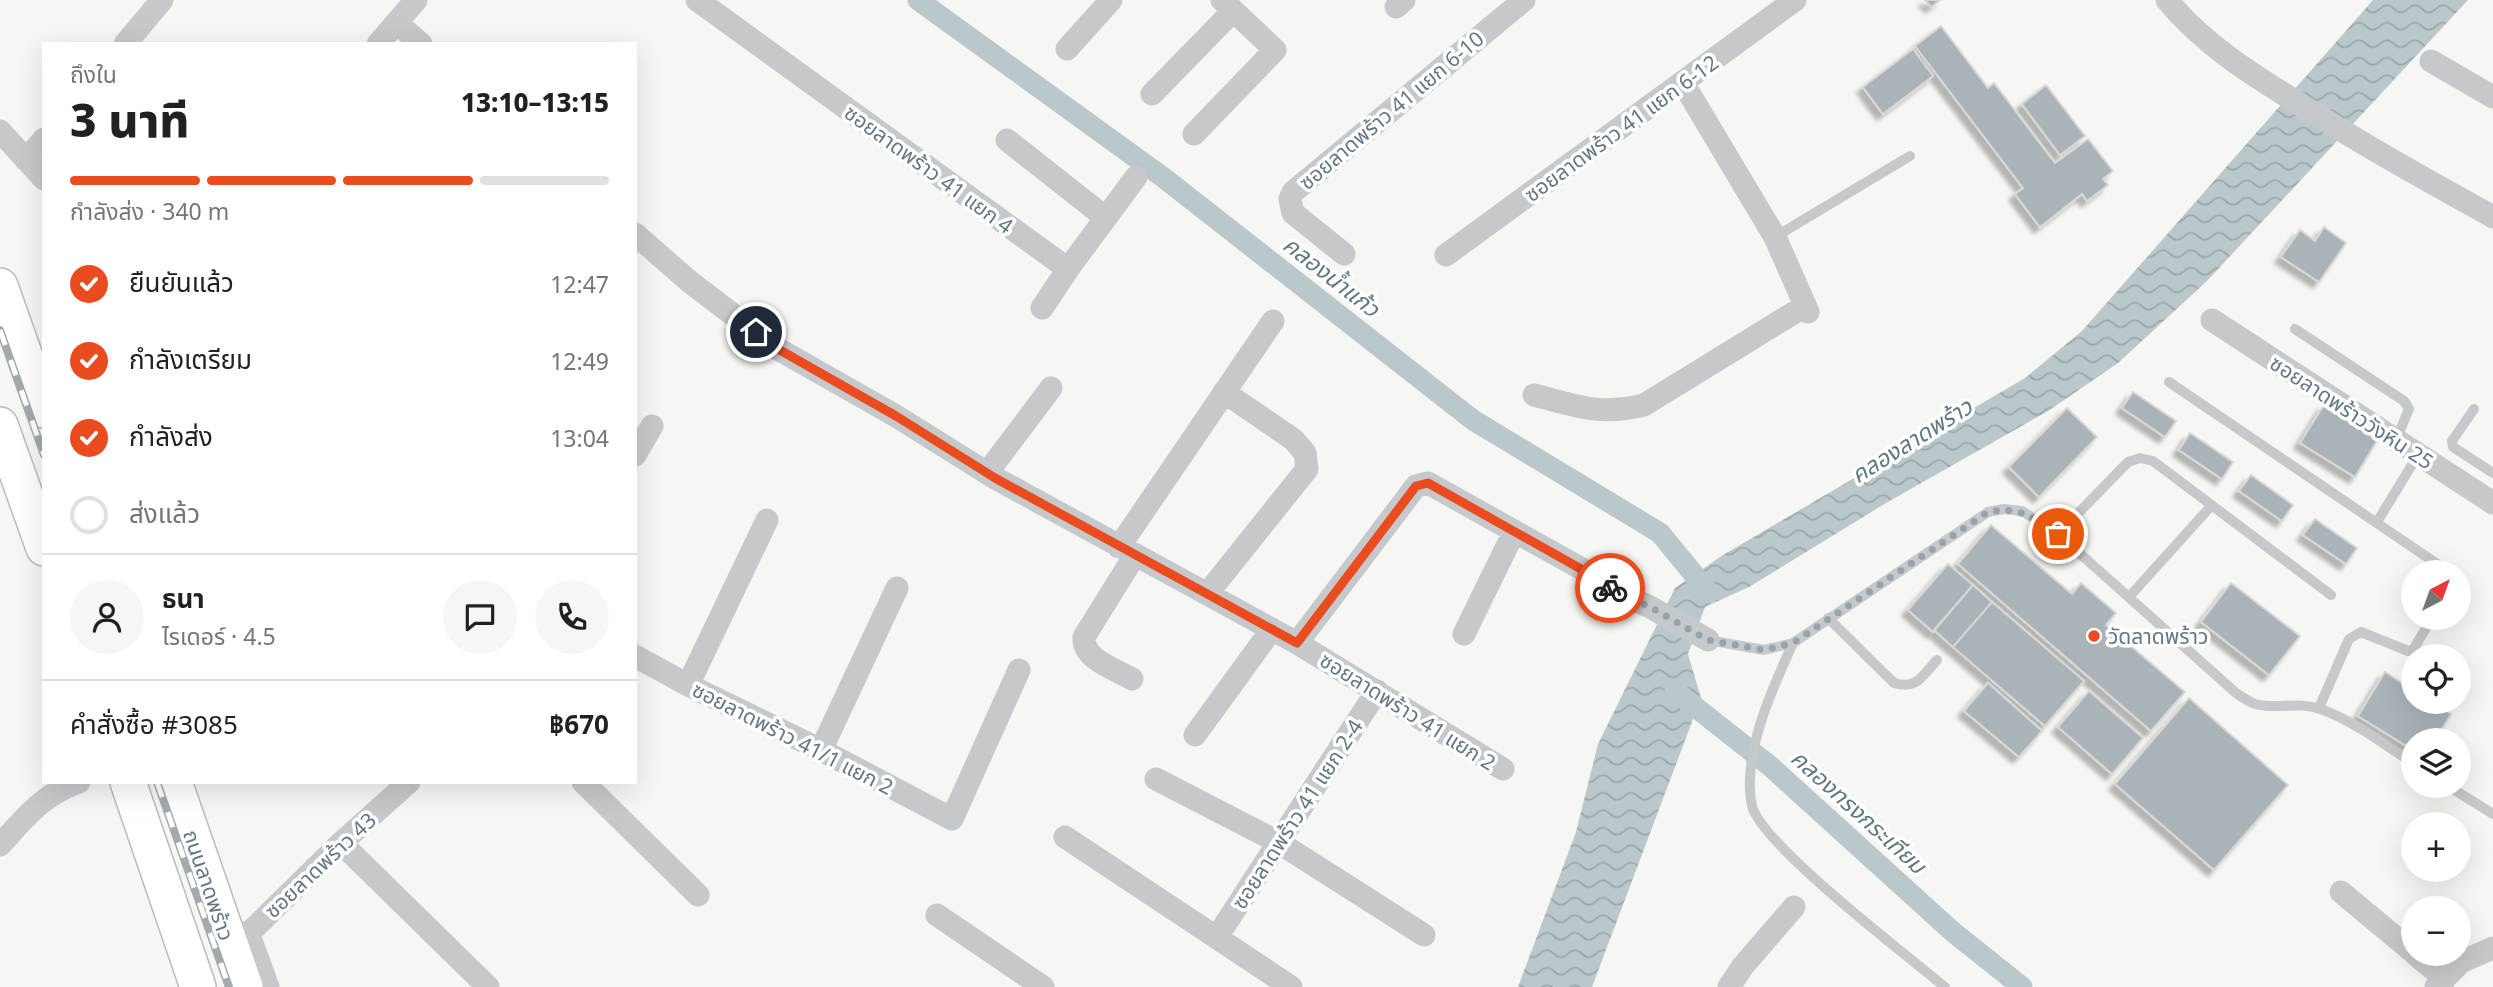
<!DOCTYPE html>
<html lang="th">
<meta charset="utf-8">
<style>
:root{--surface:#fff;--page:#f6f6f6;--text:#202124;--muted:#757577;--line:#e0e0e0;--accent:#ea4b1f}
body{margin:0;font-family:"Noto Sans","Noto Sans Thai",sans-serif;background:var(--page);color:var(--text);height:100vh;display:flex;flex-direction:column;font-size:26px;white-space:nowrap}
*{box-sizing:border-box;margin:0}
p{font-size:23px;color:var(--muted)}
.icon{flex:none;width:38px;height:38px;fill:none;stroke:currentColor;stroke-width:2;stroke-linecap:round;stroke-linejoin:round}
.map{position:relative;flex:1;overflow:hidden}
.details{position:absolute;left:42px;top:42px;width:595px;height:742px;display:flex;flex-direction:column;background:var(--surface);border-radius:0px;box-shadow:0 7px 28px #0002}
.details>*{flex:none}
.needle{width:46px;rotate:41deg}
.tools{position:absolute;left:2401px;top:560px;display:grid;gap:14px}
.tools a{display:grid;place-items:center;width:70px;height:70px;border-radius:50%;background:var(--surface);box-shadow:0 7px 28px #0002;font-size:35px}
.pin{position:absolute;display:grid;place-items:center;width:60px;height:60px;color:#fff;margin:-30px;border:4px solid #fff;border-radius:50%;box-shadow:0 2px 7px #0007}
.courier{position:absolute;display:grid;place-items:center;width:70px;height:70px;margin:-35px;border:5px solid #ea4b1f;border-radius:50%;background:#fff;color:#222;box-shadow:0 2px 9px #0007}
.overview em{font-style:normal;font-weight:800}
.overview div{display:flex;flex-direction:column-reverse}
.overview{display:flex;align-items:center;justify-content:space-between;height:119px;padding:0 28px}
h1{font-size:46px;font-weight:800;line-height:52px}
.bar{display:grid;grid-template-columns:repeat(4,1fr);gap:10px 7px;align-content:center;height:84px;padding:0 28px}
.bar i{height:9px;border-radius:5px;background:var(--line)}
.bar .current{background:var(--accent)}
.bar p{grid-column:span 4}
.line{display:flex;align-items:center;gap:18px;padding:0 28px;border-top:2px solid var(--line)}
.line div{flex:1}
.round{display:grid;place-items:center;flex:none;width:74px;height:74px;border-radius:37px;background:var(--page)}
ol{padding:0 28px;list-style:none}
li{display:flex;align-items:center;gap:21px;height:77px}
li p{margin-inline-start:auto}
li .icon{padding:7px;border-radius:50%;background:var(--accent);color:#fff;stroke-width:4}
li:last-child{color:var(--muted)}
li i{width:38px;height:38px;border:4px solid var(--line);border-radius:50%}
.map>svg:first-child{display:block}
.water{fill:url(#water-waves)}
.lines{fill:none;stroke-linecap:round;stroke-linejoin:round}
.canal{stroke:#bbc8cb;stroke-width:21}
.building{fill:#aab3b8;stroke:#d7d7d5;stroke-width:2;filter:url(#shadow)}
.primary-casing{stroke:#b8bcc0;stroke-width:38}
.service{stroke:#c6c9cc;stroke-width:10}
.minor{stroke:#c6c9cc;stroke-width:23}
.primary{stroke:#fff;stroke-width:35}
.rail-casing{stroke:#a3aaaf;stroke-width:8}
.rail{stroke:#fff;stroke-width:5;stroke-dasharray:16;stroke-linecap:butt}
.done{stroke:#97a3ab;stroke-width:7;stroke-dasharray:0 12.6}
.route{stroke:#ea4b1f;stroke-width:9}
.poi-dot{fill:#ea4b1f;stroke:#fff;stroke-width:2.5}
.labels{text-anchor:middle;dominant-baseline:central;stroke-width:7;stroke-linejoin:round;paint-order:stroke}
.street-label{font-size:21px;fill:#647785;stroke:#fff}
.poi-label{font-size:21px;fill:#647785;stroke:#fff;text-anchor:start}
.water-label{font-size:23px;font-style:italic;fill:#5f7981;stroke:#fff}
</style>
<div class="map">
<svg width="2493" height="987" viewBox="0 0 2493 987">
<defs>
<pattern id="water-waves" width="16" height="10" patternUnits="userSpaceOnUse" patternTransform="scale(1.75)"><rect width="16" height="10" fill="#bbc8cb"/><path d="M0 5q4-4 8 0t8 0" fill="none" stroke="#9ca7aa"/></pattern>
<filter id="shadow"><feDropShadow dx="-6" dy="6" stdDeviation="2" flood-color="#0004"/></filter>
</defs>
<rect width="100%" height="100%" fill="#f6f6f2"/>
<path class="water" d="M2373,0H2468L2207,281L2118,363L2048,411L1886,503L1749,587L1705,607L1688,654L1701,698L1592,987H1518L1576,832L1598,744L1675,588L1723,555L2025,378L2082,331Z"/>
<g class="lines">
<path class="canal" d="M918,0L1164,178L1473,420L1660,533L1709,593
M1675,691L1770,766L1953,932L2022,987"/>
</g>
<path class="building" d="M1925,0H1940L1931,7Z
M1941,26L1988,88L1994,83L2055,163L2088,139L2113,171L2103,179L2108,185L2087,201L2082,194L2040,227L2015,194L2023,188L1915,46Z
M1913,49L1933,76L1883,114L1863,87Z
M2046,85L2085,136L2060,155L2022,104Z
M2324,227L2346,243L2319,282L2281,257L2300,230L2315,241Z
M2133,392L2176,421L2165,437L2122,408Z
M2324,405L2378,439L2355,477L2300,443Z
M2067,408L2097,437L2039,497L2009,467Z
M2190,433L2233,462L2222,479L2179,450Z
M2251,475L2293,505L2282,521L2239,491Z
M2315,519L2357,548L2346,564L2303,535Z
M1991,525L2072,594L2081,583L2116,613L2106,625L2185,692L2151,731L1958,564Z
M1948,564L1973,585L1933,632L1908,610Z
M2231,583L2300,636L2269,675L2201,622Z
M1973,585L1992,602L1953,647L1934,630Z
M1992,602L2084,681L2045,726L1953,647Z
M2385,672L2413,690V702H2432L2451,714L2435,740H2413V750L2358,716Z
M1988,683L2042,731L2019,757L1964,711Z
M2089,691L2143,738L2112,774L2058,727Z
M2189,698L2288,785L2214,870L2115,784Z"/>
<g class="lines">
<g class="primary-casing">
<path id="primary" d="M0,286L44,410
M0,425L44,548
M128,782L198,987
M174,782L245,987"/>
</g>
<path class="service" d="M1775,237L1910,156
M2295,329L2404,401L2409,409L2396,440
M2169,382L2449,572
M2474,409L2452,441L2453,447L2493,473
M2377,522L2418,455
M2058,534L2128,462L2140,458L2153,461L2331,595
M2129,597L2212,505
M1828,618L1894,683C1917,690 1922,676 1937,660
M1708,640L1764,650L1793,643L1988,512L2004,509L2022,511L2058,534L2236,693C2242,697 2249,702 2255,704C2276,710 2298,701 2320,709C2353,720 2383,744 2413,763
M1793,643C1773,687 1741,756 1752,806C1761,844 1909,957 1945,987
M2319,708L2349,639L2361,632L2408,651L2413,650L2432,618
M2448,786L2493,814"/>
<path class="minor" d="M697,0L1068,269L1136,177
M2167,0C2203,44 2250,73 2298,103C2361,144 2427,180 2493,217
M1396,7L1404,0
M397,23L421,44
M125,44L162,0
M378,44L416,0
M1067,49L1111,0
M2431,61L2493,97
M1683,83L1775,237L1808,312
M1152,94L1233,11
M0,131L44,179
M1194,134L1275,50L1222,0
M1007,140L1106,218
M26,160L44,139
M635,234L690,282L778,349L896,416L995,478L1297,643L1503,769
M1344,254L1293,213L1290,199L1293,192L1524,0
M1446,255L1795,0
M1042,308L1068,269
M2212,320L2493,503
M1534,395C1577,406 1600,416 1644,405L1805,306
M635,455L652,426
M987,473L1051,388
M1119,547L1273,321
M1207,594L1307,469L1305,453L1294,440L1224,392
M1464,634L1514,532
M1297,643L1416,486L1428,483L1582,569L1611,589L1650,607L1708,640
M635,656L688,685L821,750L952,819L1019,670
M1132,679C1115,669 1082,659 1084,637L1135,555
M688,685L767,520
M1195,735L1272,629
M821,750L897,588
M1156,779L1278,842L1424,935
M583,782L698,895
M1065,837L1291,987
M341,843L488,987
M0,845C25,818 43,794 79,782
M2341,892L2413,952
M937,915L1043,987
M248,932L268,987
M1217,937L1377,691
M232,950L341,843L409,782
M2415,954L2445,979
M1729,987L1743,966L1794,907
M2436,987L2461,962L2493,948"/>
<use href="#primary" class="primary"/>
<g class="rail-casing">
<path id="rail" d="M0,330L44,455
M157,782L229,987"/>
</g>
<use href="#rail" class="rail"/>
</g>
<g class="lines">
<path class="done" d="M1610,588L1650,607L1708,640L1764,650L1793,643L1988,512C2020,506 2032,517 2058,534"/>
<path class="route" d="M756,332L778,349L896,416L995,478L1297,643L1416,486L1428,483L1581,569L1610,588"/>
</g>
<circle class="poi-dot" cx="2094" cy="636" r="7"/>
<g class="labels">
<g class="street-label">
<text transform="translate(1391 110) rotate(-40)">ซอยลาดพร้าว 41 แยก 6-10</text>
<text transform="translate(1621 128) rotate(-36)">ซอยลาดพร้าว 41 แยก 6-12</text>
<text transform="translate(929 169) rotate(36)">ซอยลาดพร้าว 41 แยก 4</text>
<text transform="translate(2352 412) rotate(33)">ซอยลาดพร้าววังหิน 25</text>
<text transform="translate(1408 711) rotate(32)">ซอยลาดพร้าว 41 แยก 2</text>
<text transform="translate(793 738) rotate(27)">ซอยลาดพร้าว 41/1 แยก 2</text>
<text transform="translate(1297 814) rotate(-57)">ซอยลาดพร้าว 41 แยก 2-4</text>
<text transform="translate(320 865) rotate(-43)">ซอยลาดพร้าว 43</text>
<text transform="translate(209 885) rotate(71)">ถนนลาดพร้าว</text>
</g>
<g class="poi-label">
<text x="2108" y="636">วัดลาดพร้าว</text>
</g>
<g class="water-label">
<text transform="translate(1332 276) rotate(38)">คลองน้ำแก้ว</text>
<text transform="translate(1911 440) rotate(-32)">คลองลาดพร้าว</text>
<text transform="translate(1859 811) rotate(42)">คลองทรงกระเทียม</text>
</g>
</g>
</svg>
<div class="tools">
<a><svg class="needle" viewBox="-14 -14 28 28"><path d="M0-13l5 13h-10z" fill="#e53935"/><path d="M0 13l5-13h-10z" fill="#757577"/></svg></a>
<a><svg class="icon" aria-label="locate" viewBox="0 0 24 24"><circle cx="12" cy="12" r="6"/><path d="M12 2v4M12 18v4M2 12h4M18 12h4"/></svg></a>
<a><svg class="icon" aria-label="layers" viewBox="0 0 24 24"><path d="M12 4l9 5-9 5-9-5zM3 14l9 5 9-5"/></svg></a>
<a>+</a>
<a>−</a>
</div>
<div class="pin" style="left:2058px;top:534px;background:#ea580c"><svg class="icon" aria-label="bag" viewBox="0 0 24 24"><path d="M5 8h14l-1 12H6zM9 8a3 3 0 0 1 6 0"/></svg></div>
<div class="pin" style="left:756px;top:332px;background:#1f2937"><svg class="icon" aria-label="home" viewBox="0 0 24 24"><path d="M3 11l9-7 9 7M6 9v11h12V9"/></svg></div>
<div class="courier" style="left:1610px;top:588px"><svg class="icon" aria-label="bike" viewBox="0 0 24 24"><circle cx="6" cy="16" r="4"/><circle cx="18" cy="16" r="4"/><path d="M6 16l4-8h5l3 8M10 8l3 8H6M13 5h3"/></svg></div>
<section class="details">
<div class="overview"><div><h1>3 นาที</h1><p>ถึงใน</p></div><em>13:10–13:15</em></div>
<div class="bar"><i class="current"></i><i class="current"></i><i class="current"></i><i></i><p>กำลังส่ง · 340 m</p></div>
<ol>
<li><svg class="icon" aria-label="check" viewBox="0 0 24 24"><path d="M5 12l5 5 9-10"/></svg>ยืนยันแล้ว<p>12:47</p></li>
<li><svg class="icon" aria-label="check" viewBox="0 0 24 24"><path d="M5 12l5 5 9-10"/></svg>กำลังเตรียม<p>12:49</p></li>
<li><svg class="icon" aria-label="check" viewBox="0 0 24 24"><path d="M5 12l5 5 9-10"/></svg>กำลังส่ง<p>13:04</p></li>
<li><i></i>ส่งแล้ว</li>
</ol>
<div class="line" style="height:126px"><a class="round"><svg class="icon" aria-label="person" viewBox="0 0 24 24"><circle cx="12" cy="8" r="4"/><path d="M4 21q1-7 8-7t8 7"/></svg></a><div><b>ธนา</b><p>ไรเดอร์ · 4.5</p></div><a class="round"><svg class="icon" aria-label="chat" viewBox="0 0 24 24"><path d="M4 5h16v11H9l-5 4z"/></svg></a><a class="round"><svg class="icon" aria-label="phone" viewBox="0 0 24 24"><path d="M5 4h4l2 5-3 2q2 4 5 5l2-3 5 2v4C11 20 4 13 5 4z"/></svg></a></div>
<div class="line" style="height:91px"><div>คำสั่งซื้อ #3085</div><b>฿670</b></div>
</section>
</div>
